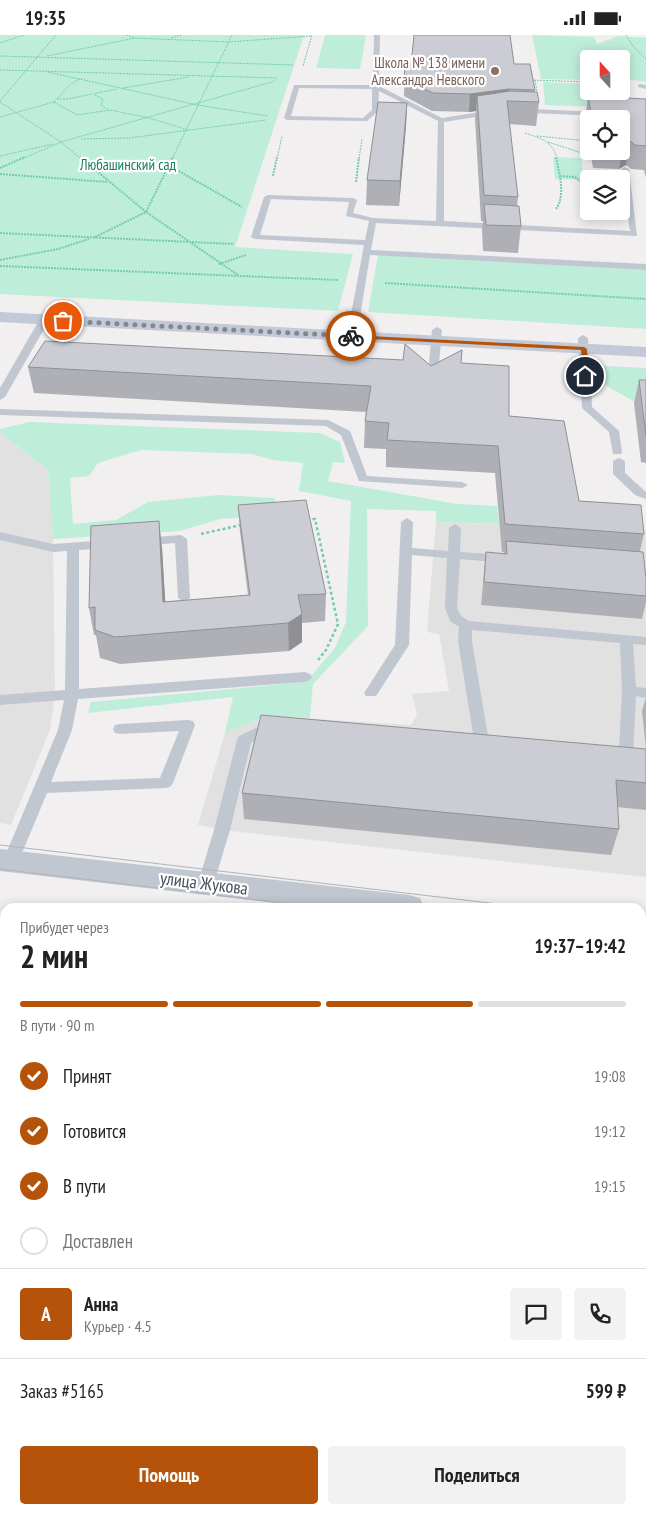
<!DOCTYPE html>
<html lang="ru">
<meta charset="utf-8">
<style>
:root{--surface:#fff;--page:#f2f2f2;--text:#222;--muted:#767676;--line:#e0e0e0;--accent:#b45309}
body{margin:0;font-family:"PT Sans Narrow",sans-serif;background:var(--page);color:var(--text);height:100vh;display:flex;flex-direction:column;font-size:19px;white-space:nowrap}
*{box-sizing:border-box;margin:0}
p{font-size:16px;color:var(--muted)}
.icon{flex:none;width:28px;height:28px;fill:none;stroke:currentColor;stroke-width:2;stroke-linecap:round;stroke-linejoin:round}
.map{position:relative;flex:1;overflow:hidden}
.details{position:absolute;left:0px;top:868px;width:646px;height:611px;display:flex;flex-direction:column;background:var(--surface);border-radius:15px 15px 0 0;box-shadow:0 2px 12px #0003}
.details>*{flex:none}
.needle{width:32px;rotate:339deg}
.tools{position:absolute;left:580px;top:15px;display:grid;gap:10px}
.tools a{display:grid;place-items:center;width:50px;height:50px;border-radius:5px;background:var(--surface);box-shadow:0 2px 12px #0003;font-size:25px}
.pin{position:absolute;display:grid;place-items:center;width:42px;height:42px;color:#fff;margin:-21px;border:2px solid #fff;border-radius:50%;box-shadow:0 1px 5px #0007}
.courier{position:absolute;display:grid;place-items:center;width:50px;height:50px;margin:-25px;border:4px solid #b45309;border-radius:50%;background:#fff;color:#222;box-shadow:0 1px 6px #0007}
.head em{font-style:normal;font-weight:800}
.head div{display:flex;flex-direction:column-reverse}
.head{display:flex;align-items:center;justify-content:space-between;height:85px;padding:0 20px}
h1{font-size:32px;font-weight:800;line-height:38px}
.bar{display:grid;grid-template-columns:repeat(4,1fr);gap:8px 5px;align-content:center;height:60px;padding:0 20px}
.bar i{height:6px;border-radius:4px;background:var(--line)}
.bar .active{background:var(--accent)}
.bar p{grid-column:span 4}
.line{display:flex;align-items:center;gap:12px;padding:0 20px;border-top:1px solid var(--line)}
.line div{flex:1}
.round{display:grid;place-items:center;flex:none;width:52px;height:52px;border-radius:5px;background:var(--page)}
ol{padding:0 20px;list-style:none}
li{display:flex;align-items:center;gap:15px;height:55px}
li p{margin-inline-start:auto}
li .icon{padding:5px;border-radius:50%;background:var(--accent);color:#fff;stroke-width:4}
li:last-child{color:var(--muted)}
li i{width:28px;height:28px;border:2px solid var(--line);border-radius:50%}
.action{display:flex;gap:10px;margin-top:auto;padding:10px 20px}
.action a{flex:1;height:58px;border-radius:5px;background:var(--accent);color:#fff;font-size:20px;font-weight:800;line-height:58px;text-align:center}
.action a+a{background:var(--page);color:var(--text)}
.status{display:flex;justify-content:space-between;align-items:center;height:35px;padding:0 25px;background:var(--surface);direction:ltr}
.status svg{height:14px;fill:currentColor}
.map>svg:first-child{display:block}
.education{fill:#e2e1e1}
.green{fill:#beeed9}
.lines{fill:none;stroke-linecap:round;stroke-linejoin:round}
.path-far2{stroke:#77ccb0;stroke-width:1;stroke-dasharray:2 1;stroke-linecap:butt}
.path-far1{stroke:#77ccb0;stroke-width:2;stroke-dasharray:2 1;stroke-linecap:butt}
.path{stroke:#77ccb0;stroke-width:2.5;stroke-dasharray:3 2.5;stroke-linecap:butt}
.service{fill:#c0c7d1;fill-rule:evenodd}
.tertiary{fill:#c0c7d1;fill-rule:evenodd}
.secondary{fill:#c2c9d7;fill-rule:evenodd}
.tram{stroke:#b1b3b9;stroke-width:1}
.wall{fill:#afb0b6}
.shaded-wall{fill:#8f9094}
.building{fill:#cccdd4;stroke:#8f9094}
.route{fill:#b45309}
.done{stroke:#82878f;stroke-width:5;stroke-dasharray:0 9}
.education-dot{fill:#8d6e63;stroke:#fff;stroke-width:2}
.labels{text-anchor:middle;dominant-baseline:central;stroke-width:4.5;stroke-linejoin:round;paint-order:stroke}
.far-education-label{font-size:15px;fill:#785e54;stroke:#fff;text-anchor:end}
.far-park-label{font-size:15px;fill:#187d5c;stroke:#fff}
.street-label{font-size:18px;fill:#474f5c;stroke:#fff}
</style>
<div class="status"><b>19:35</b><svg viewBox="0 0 49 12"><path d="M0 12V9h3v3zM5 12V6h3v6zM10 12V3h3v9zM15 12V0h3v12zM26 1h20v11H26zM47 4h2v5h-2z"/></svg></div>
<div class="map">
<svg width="646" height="1478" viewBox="0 0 646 1478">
<rect width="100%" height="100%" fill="#f1efef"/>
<path class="education" d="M0,397L48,435L53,504L55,662L50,695L11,790L0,788Z
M436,487L573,492L646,497V842L222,795L198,790L225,698L267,681L411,690L417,680L412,659L449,656L439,599L427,597Z"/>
<path class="green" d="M0,0H304L235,212L353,219L338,276L0,259Z
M325,0H366L360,34L316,33Z
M532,0L594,2L597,9L618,1L646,3V47L621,43V24H589V45L541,44Z
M543,47L589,49V56H620L624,73L545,70Z
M553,122L581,123L584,145L555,144Z
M378,220L646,235V294L368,277Z
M604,331L646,333V366H633L605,350Z
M29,387L320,398L340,407L345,428L333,427L328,446L457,469L497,471L499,489L436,487V476L367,474L368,591L313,649L310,683L266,681L225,698L233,662L88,678L91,667L306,647L335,613L346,587L351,466L299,456L303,428L273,425L251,419L141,415L98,428L89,441L70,443L73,489L116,485L148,467L218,460L275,463L278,480L220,484L180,496L53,504L48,435L0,397V394Z"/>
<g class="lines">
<path class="path-far2" d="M126,0L135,3
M626,0L633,11L646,24
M171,3L182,0
M0,8L24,0
M0,21L294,30
M47,21L135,3L228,7L312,1
M303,31L312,0
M0,35L277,43
M48,37L197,70L268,81
M531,45L589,47
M535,45L537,57
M123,53L189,42
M95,60L103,64L101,70L109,75
M57,64H68L117,54
M0,66L56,0
M0,67L61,107L81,124
M54,67L77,80L110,75L149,83L185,94
M0,82L54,67L71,49L80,44
M525,98C540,103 553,106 557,124
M537,101L589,106
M81,104L129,103L266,85
M548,107L594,122
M0,121L53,109
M22,124L61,107L275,46
M172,124L232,0
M277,124L282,101
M359,124L362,104"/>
<path class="path-far1" d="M80,122L146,177L238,240
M168,130L242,172
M0,133L25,122
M0,139L107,147
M273,141L277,122
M560,141L575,142L589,154
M356,147L359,122
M556,174C566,160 559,138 556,122
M0,198L234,209
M95,202L146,177L173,122
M0,225L58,214L89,204
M219,229L246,220
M0,231L338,245
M385,248L646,264"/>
<path class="path" d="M307,485L315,484L338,589L326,615L318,625
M201,499L241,490"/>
<path class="service" d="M374,0H380L379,51L442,83L507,73L646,79V83L507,77L444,87V186L630,196L621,134L625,132L629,134L637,201L376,188L371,215L646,229V235L370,220L357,301L355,303H349L347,301L364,210L255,204L251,202L264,162L268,160L353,163L357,165L353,178L373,183L436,186L438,86L379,56L378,76L367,86L287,85L284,83L294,50H373ZM299,53L372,54V75L363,83L291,81ZM271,164L349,167L346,181L369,186L365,205L260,200Z
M640,49L646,50V54L638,52V50Z
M50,272L55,275L5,362L0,365V353L45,275Z
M437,292L442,295L438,340L433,343L428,340L432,295Z
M583,300L588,303L592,372L619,396L622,417L621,419H613L609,397L582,373L578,303Z
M0,374L328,385L350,396L367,441L462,447L468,450L462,453L359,446L341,400L326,391L0,380Z
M619,423L625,426V438L646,457V464L635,460L613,439V426Z
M407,483L413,487L412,513L448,516L449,493L455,489L461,493L460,517L505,520L511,524L505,528L460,524L457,573L461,581L469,586L646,602V610L633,609L636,652L646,653V663L636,661L633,722L631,726L626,727L610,725L608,721L610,717L619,716L622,656L620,608L472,595V606L489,707L495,708L497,712L495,716L490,717L477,715L475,711L458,606L459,592L450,586L445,573L447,523L412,520L409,610L376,661H366L364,658L395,610L401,487Z
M0,497L53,509L109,505L115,509L109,513L79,515V654L305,637L310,639L312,642L310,645L305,647L78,664L72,695L51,747L160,743L179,696L120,699L115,698L113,694L115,690L120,689L188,685L193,686L195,690L173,748L170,752L165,753L47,758L17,830L11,832L5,830L3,826L58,695L64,665L0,670V660L65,655L67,516L53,517L0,505Z
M181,500L187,504L190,563L184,567L178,563L175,508L142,511L136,507L142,503Z
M264,689L281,691L283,695L281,699H266L251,708L230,795L214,848L212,853L206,854L200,853L198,848L214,795L237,705L239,701Z
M641,1243H646V1265H641Z
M3,1469H5V1474H32L30,1478H0Z
M266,1474H290L292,1478H268Z"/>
<path class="tertiary" d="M0,814L409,860L420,863L424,872H309L0,836Z
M641,888H646V914H641Z"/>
<path class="secondary" d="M0,277L646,312V322L0,287Z"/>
<path class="tram" d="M0,810L523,872
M0,834L315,872
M641,887H646
M641,912L646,913"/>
</g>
<path class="wall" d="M514,29L535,55L534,57L539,67L536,91L509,89L518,162L517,171L521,191L518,218L483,216L482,195L483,186H481L475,84L476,76L469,77L432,76L404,61L405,31Z
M588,61L592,84H589V109L585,84Z
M646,64V143L644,135L631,134L626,130L619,134L593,133L590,116H621V84Z
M407,68L406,91L399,171L366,170L367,145Z
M461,328L509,381L579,466L644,499L640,516L646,543V568L642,584L481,570L486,517L504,519V517H502L495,438L386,432V414L364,413L365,386L366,377L34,358L28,332L431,331Z
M639,345H646V428L641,427L634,368Z
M238,470L326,559L325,586L302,588V607L289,616L120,629L100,623L96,600H94L89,573L162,513L165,567L248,560L240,497Z
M646,662V775L617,772L619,794L611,820L244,784L242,758L646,714L642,676Z
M641,995H646V1153H641Z"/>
<path class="shaded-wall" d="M509,54L507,66L477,61L476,76L469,77L470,59Z
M407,68L406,91L399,171L400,146Z
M630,106L626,130L619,134L623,110Z
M159,486L162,513L167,594L163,567Z
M302,579V607L289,616L288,588Z"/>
<path class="building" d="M414,0H510L514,29H530L535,55L509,54L470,59L433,58L404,44L405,31H411Z
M510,56L537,57L539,67L507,66L518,162L484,160L477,61Z
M588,61L646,64V111L635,110L630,106L623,110H621V84H592Z
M378,67L407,68L400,146L367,145Z
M484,169L519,171L521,191L486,190Z
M45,306L403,325L405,309L431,331L462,315L461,328L509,331V381L564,386L579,466L641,470L644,499L505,489L498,411L387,405L389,388L365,386L371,351L28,332Z
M639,345H646V401Z
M306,465L326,559L298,560L302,579L288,588L115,602L95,595V572L89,573L91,491L159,486L163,567L250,560L238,470Z
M506,506L643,517L646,543V561L484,547L486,517L507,519Z
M261,680L646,714V748L616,745L619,794L242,758Z
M641,995H646V1129H641Z
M641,1296L646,1297V1478H360V1474H641Z"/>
<path class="route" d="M350,300L584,312L587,314L588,341L585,343L583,341L581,315L351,303Z"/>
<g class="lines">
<path class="done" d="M63,286L351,301"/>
</g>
<circle class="education-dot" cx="495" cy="36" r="5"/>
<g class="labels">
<g class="far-education-label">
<text x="485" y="27">Школа № 138 имени<tspan x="485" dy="17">Александра Невского</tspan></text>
</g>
<g class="far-park-label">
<text x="128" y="129">Любашинский сад</text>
</g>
<g class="street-label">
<text transform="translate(204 848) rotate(7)">улица Жукова</text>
</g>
</g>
</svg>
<div class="tools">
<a><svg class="needle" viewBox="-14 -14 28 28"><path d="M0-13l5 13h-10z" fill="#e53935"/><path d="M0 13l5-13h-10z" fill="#767676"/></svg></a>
<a><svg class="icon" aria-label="locate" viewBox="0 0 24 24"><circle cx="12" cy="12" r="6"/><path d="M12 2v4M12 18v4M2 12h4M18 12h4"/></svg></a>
<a><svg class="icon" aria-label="layers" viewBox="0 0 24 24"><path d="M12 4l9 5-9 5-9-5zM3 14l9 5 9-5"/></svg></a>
</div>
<div class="pin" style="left:63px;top:286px;background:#ea580c"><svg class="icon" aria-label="bag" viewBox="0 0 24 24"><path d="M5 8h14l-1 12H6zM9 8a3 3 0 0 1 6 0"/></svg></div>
<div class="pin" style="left:585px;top:341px;background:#1f2937"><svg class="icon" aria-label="home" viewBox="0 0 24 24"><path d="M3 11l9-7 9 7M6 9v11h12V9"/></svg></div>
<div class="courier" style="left:351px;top:301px"><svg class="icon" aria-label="bike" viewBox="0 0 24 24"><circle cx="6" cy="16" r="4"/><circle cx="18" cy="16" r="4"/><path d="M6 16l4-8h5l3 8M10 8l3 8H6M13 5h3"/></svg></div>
<section class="details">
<div class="head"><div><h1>2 мин</h1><p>Прибудет через</p></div><em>19:37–19:42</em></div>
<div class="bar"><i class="active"></i><i class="active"></i><i class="active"></i><i></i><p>В пути · 90 m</p></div>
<ol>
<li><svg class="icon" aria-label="check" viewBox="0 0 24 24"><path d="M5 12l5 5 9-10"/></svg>Принят<p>19:08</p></li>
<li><svg class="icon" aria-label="check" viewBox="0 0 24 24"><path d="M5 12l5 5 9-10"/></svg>Готовится<p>19:12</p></li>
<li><svg class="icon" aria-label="check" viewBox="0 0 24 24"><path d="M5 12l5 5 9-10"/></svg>В пути<p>19:15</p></li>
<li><i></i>Доставлен</li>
</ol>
<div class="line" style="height:90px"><b class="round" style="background:var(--accent);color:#fff">А</b><div><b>Анна</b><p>Курьер · 4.5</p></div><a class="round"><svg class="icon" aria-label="chat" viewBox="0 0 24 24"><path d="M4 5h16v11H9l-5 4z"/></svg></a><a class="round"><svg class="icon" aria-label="phone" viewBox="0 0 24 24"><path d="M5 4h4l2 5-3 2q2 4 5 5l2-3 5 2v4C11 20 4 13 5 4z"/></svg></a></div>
<div class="line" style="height:65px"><div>Заказ #5165</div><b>599 ₽</b></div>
<div class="action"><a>Помощь</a><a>Поделиться</a></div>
</section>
</div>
